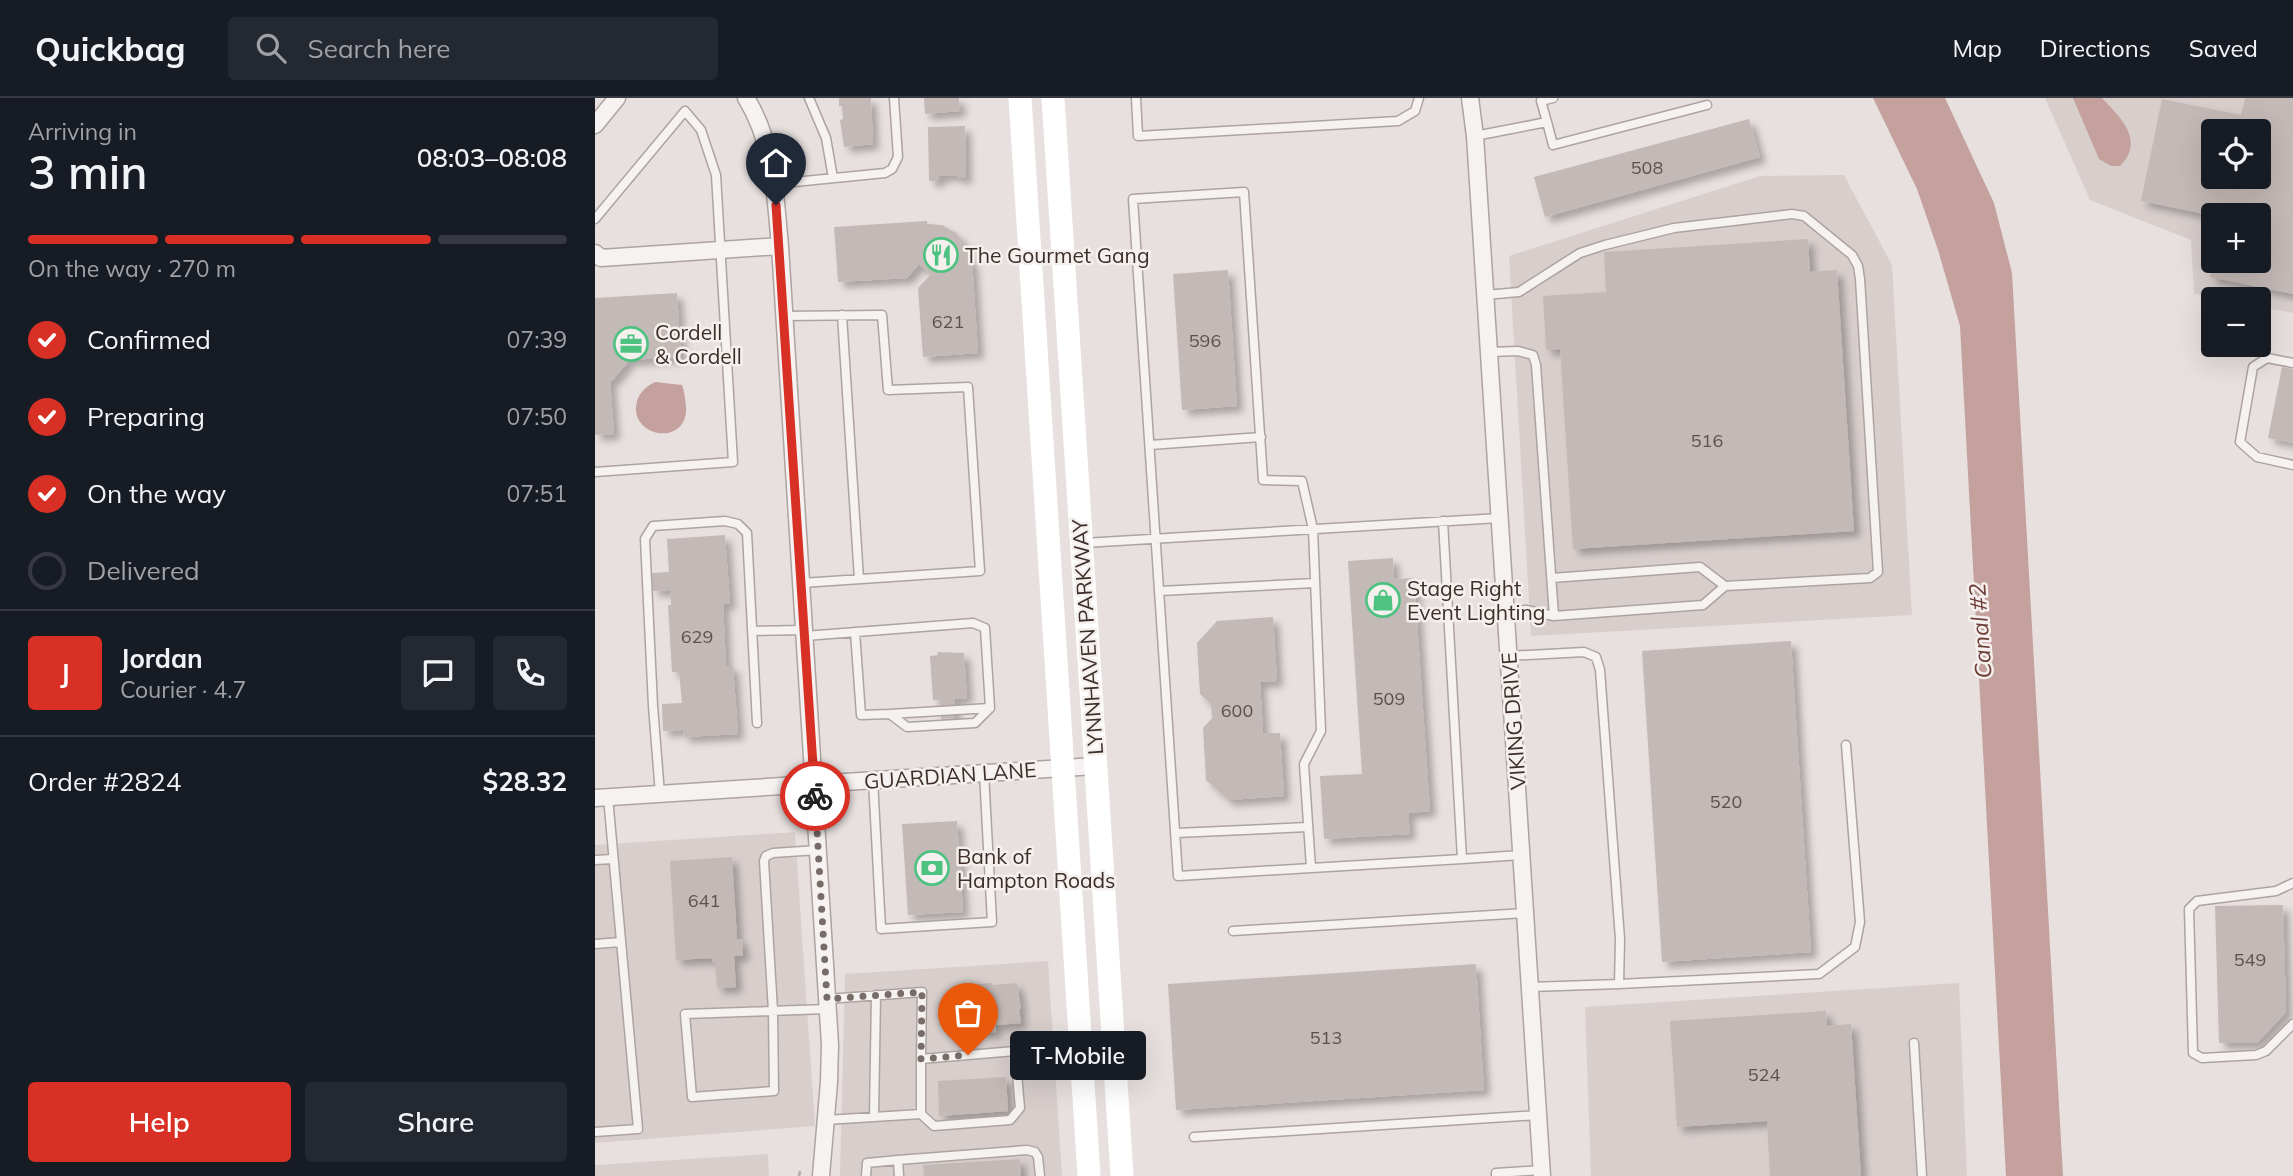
<!DOCTYPE html>
<meta charset="utf-8">
<style>
:root{--surface:#171b24;--page:#242831;--text:#f1f3f6;--muted:#9ea1a6;--line:#363941;--accent:#d93025}
body{margin:0;font-family:Mulish,sans-serif;background:var(--page);color:var(--text);height:100vh;display:flex;flex-direction:column;font-size:26px;white-space:nowrap}
*{box-sizing:border-box;margin:0}
p{font-size:23px;color:var(--muted)}
.icon{flex:none;width:38px;height:38px;fill:none;stroke:currentColor;stroke-width:2;stroke-linecap:round;stroke-linejoin:round}
.map{position:relative;flex:1;overflow:hidden}
.drawer{display:flex;flex-direction:column;background:var(--surface);width:595px}
.drawer>*{flex:none}
.fabs{position:absolute;left:1606px;top:21px;display:grid;gap:14px}
.fabs a{display:grid;place-items:center;width:70px;height:70px;border-radius:7px;background:var(--surface);box-shadow:0 7px 28px #0002;font-size:35px}
.pin{position:absolute;display:grid;place-items:center;width:60px;height:60px;color:#fff;margin:-72px -30px;border-radius:50% 50% 50% 0;rotate:-45deg;box-shadow:0 0 7px #0007}
.pin .icon{rotate:45deg}
.courier{position:absolute;display:grid;place-items:center;width:70px;height:70px;margin:-35px;border:5px solid #d93025;border-radius:50%;background:#fff;color:#222;box-shadow:0 2px 9px #0007}
.bubble{position:absolute;height:49px;border-radius:7px;background:var(--surface);box-shadow:0 7px 28px #0002;font-size:23px;font-weight:600;line-height:49px;text-align:center}
.head em{font-style:normal;font-weight:600}
.head div{display:flex;flex-direction:column-reverse}
.head{display:flex;align-items:center;justify-content:space-between;height:119px;padding:0 28px}
h1{font-size:46px;font-weight:600;line-height:52px}
.bar{display:grid;grid-template-columns:repeat(4,1fr);gap:10px 7px;align-content:center;height:84px;padding:0 28px}
.bar i{height:9px;border-radius:5px;background:var(--line)}
.bar .current{background:var(--accent)}
.bar p{grid-column:span 4}
.line{display:flex;align-items:center;gap:18px;padding:0 28px;border-top:2px solid var(--line)}
.line div{flex:1}
.round{display:grid;place-items:center;flex:none;width:74px;height:74px;border-radius:7px;background:var(--page)}
ol{padding:0 28px;list-style:none}
li{display:flex;align-items:center;gap:21px;height:77px}
li p{margin-inline-start:auto}
li .icon{padding:7px;border-radius:50%;background:var(--accent);color:#fff;stroke-width:4}
li:last-child{color:var(--muted)}
li i{width:38px;height:38px;border:4px solid var(--line);border-radius:50%}
.button{display:flex;gap:14px;margin-top:auto;padding:14px 28px}
.button a{flex:1;height:80px;border-radius:7px;background:var(--accent);color:#fff;font-size:28px;font-weight:600;line-height:80px;text-align:center}
.button a+a{background:var(--page);color:var(--text)}
header{display:flex;align-items:center;gap:42px;box-sizing:border-box;height:98px;padding:0 35px;background:var(--surface);border-bottom:2px solid var(--line)}
header strong{font-size:33px}
nav{display:flex;gap:38px;margin-inline-start:auto;font-size:24px}
.search{width:490px;height:63px;background:var(--page);display:flex;align-items:center;gap:18px;box-sizing:border-box;padding:0 24px;border-radius:7px;color:var(--muted);font-size:26px}
main{display:flex;flex:1;min-height:0}
.map>svg:first-child{display:block}
.built{fill:#d8cfcd;fill-rule:evenodd}
.water{fill:#c4a19d}
.building{fill:#c3b9b6;fill-rule:evenodd;filter:url(#shadow)}
.lines{fill:none;stroke-linecap:round;stroke-linejoin:round}
.service-casing{stroke:#ada3a1;stroke-width:11}
.minor-casing{stroke:#ada3a1;stroke-width:19}
.path{stroke:#b2aba9;stroke-width:2.5;stroke-dasharray:5 5;stroke-linecap:butt}
.service{stroke:#f5f2f1;stroke-width:8}
.minor{stroke:#f5f2f1;stroke-width:16}
.secondary{stroke:#fff;stroke-width:23}
.done{stroke:#786c69;stroke-width:7;stroke-dasharray:0 12.6}
.route{stroke:#d93025;stroke-width:9}
.labels{text-anchor:middle;dominant-baseline:central;stroke-width:5;stroke-linejoin:round;paint-order:stroke}
.number-label{font-size:18px;fill:#5e514c}
.poi-label{font-size:21px;fill:#3c2e29;stroke:#f5efee;text-anchor:start}
.street-label{font-size:21px;fill:#3c2e29;stroke:#f5efee}
.water-label{font-size:23px;font-style:italic;fill:#6d3f37;stroke:#f5efee}
</style>
<header>
<strong>Quickbag</strong>
<div class="search"><svg class="icon" aria-label="search" viewBox="0 0 24 24"><circle cx="10" cy="10" r="6"/><path d="M15 15l6 6"/></svg>Search here</div>
<nav><a>Map</a><a>Directions</a><a>Saved</a></nav>
</header>
<main>
<section class="drawer">
<div class="head"><div><h1>3 min</h1><p>Arriving in</p></div><em>08:03–08:08</em></div>
<div class="bar"><i class="current"></i><i class="current"></i><i class="current"></i><i></i><p>On the way · 270 m</p></div>
<ol>
<li><svg class="icon" aria-label="check" viewBox="0 0 24 24"><path d="M5 12l5 5 9-10"/></svg>Confirmed<p>07:39</p></li>
<li><svg class="icon" aria-label="check" viewBox="0 0 24 24"><path d="M5 12l5 5 9-10"/></svg>Preparing<p>07:50</p></li>
<li><svg class="icon" aria-label="check" viewBox="0 0 24 24"><path d="M5 12l5 5 9-10"/></svg>On the way<p>07:51</p></li>
<li><i></i>Delivered</li>
</ol>
<div class="line" style="height:126px"><b class="round" style="background:var(--accent);color:#fff">J</b><div><b>Jordan</b><p>Courier · 4.7</p></div><a class="round"><svg class="icon" aria-label="chat" viewBox="0 0 24 24"><path d="M4 5h16v11H9l-5 4z"/></svg></a><a class="round"><svg class="icon" aria-label="phone" viewBox="0 0 24 24"><path d="M5 4h4l2 5-3 2q2 4 5 5l2-3 5 2v4C11 20 4 13 5 4z"/></svg></a></div>
<div class="line" style="height:91px"><div>Order #2824</div><b>$28.32</b></div>
<div class="button"><a>Help</a><a>Share</a></div>
</section>
<div class="map">
<svg width="1698" height="1078" viewBox="0 0 1698 1078">
<defs>
<filter id="shadow"><feDropShadow dx="6" dy="6" stdDeviation="3.5" flood-color="#0004"/></filter>
</defs>
<rect width="100%" height="100%" fill="#e7e0df"/>
<path class="built" d="M1450,0H1698V215L1664,209V201H1627L1599,196L1596,142L1495,102ZM1619,33H1664V79H1619ZM1619,117H1664V163H1619Z
M1249,77L1297,167L1317,517L936,538L914,158L1165,78Z
M200,734L220,1028L0,1045V747Z
M453,863L467,1078H245L250,876Z
M1364,885L1372,1078H996L990,909Z
M173,1056L174,1078H0V1067Z"/>
<path class="water" d="M1278,0H1350L1399,105L1417,175L1468,1078H1411L1365,228L1343,152L1322,91Z
M1478,0H1507C1524,18 1551,42 1525,68H1516L1504,61Z
M60,284L87,287C90,295 90,301 91,309C93,348 39,340 41,309C42,296 50,289 60,284Z"/>
<path class="building" d="M244,0H276L278,46L249,49L245,22L248,21L247,8H244Z
M329,0H364L365,13L330,16Z
M1650,0H1698V196L1615,179L1618,163H1664V117L1619,118L1546,103L1567,1L1646,17ZM1619,33H1664V79H1619Z
M1154,21L1165,59L950,119L939,79Z
M370,28L371,80H362V77L344,78V83H334L333,29Z
M332,123V126L347,127L361,135L370,146L374,162H377L383,255L328,259L323,190L336,176L324,166L312,180L243,184L239,129Z
M1213,141L1215,174L1242,172L1259,433L978,451L965,251L951,252L948,198L1011,194L1009,154Z
M633,172L642,308L587,312L578,176Z
M82,195L86,259L32,262L33,264L17,283L15,282L19,336L0,337V200Z
M1687,269L1698,271V345L1673,340Z
M130,437L135,506H128L131,568H138L143,636L89,639L88,632L68,633L67,606L87,605L84,574H77L73,507H76L75,492L58,493L57,475L74,474L72,441Z
M798,460L799,481L819,480L835,713L813,715L815,736L729,741L725,678L767,676L753,463Z
M678,519L682,583L665,584L668,635H685L689,698L634,702L611,682L608,630L617,620L616,606L605,596L602,545L622,523Z
M1196,543L1216,854L1067,864L1047,553Z
M342,554L369,555L372,600L359,601L360,620L346,621L345,602H338L335,558L343,557Z
M362,723L368,814L313,817L307,726Z
M137,759L142,841H147L148,858H139L141,889L122,890L120,865H118L117,860L81,862L75,763Z
M1688,807L1691,914L1662,945H1624L1620,808Z
M881,866L889,992L581,1012L573,886Z
M397,885V887L422,885L426,911H424L426,925L401,927V934L387,935L386,928L360,930V916L357,917V913H359L356,901H359L358,888Z
M1231,913L1232,928L1256,926L1266,1078H1175L1172,1023L1082,1029L1075,923Z
M411,979L413,1013L344,1018L343,983Z
M425,1061L426,1078H329L328,1067Z"/>
<g class="lines">
<g class="service-casing">
<path id="service" d="M214,0L231,40L238,80
M541,0L543,38L803,23L820,13L824,0
M952,24L958,47L1112,7
M880,38L952,24L946,3L958,0
M179,86L290,75L297,71L303,59L299,0
M0,121L90,13L106,32L121,77L138,364L0,374
M890,197L924,194L985,155L1010,147L1079,130L1197,116L1209,118L1257,157L1263,168L1265,181L1283,474L1275,480L1130,488
M247,217L264,481
M189,218L287,217L293,292L373,289L385,473L207,485
M894,254L923,253L938,257L941,267L959,518L931,512L911,514
M1698,265L1672,260L1658,269L1645,344L1662,359L1698,367
M555,347L666,339
M848,423L867,761L926,757
M489,445L905,420
M957,480L1105,469L1130,488L1108,507L959,518
M565,493L720,485
M157,533L210,532
M210,538L378,525L390,530L395,610L380,625L312,629L295,616L266,617L260,534
M913,558L989,554L1001,559L1005,572L1007,599L1025,841L1024,886L935,889
M295,616L395,610
M278,682L286,831L397,824L389,675
M65,696L58,608L50,441L58,428L130,423L143,426L152,435L162,625
M581,735L713,729
M223,752L178,755L171,758L169,763L178,913L179,993L97,999L90,916L233,911
M0,762L18,761
M716,770L583,778L538,101L649,94L668,382L707,383L718,431L726,633L709,666L716,770L867,761
M1698,785L1681,793L1602,803L1594,811L1598,955L1607,960L1661,957L1671,953L1698,926
M638,833L930,815
M0,846L26,844
M1024,886L1224,876L1260,849L1265,824L1251,647
M232,901L327,894L326,961L420,953L425,1010L415,1022L339,1028L326,1016
M1319,945L1327,1078
M279,1019L281,897
M231,1022L326,1016V961
M0,1034L43,1031L13,699
M599,1039L943,1017
M303,1062L432,1052L440,1054L443,1059L445,1078
M271,1078L272,1065L303,1062L304,1078
M901,1078V1075L947,1072"/>
</g>
<g class="minor-casing">
<path id="minor" d="M151,0C179,45 180,96 185,148L235,947L234,984L226,1078
M875,0L880,38L947,1078
M0,27L22,0
M0,155L6,160L185,148
M0,700L500,668"/>
</g>
<path class="path" d="M204,1078L206,1069"/>
<use href="#service" class="service"/>
<use href="#minor" class="minor"/>
<path class="secondary" d="M425,0L494,1078
M458,0L527,1078"/>
</g>
<g class="lines">
<path class="done" d="M220,698L232,901L327,894L326,961L373,957"/>
<path class="route" d="M181,107L220,698"/>
</g>
<defs>
<g id="restaurant-ring" transform="scale(1.75)"><circle r="9.5" fill="#f5efee" stroke="#4ec281" stroke-width="1.5"/><path d="M-5-6h1v4h1v-4h1v4h1v-4h1v5L-1.5 .5V6h-2V.5L-5-1ZM5-6V6H3V1.5H1.5Q1.5-4 5-6Z" fill="#4ec281"/></g>
<g id="office-ring" transform="scale(1.75)"><circle r="9.5" fill="#f5efee" stroke="#4ec281" stroke-width="1.5"/><path d="M-6-3h4V-5.5h4V-3h4V5H-6ZM-1-4.5V-3h2v-1.5ZM-6 0V1H6V0Z" fill="#4ec281"/></g>
<g id="shop-ring" transform="scale(1.75)"><circle r="9.5" fill="#f5efee" stroke="#4ec281" stroke-width="1.5"/><path d="M-5-2.5h2.3a2.7 3.5 0 0 1 5.4 0H5L5.5 6h-11ZM-1.5-2.5h3a1.5 2.3 0 0 0-3 0Z" fill="#4ec281"/></g>
<g id="bank-ring" transform="scale(1.75)"><circle r="9.5" fill="#f5efee" stroke="#4ec281" stroke-width="1.5"/><path d="M-6-4H6V4H-6ZM0-2.3a2.3 2.3 0 1 0 0 4.6a2.3 2.3 0 1 0 0-4.6Z" fill="#4ec281"/></g>
</defs>
<g fill-rule="evenodd">
<use href="#restaurant-ring" x="346" y="157"/>
<use href="#office-ring" x="36" y="246"/>
<use href="#shop-ring" x="788" y="502"/>
<use href="#bank-ring" x="337" y="770"/>
</g>
<g class="labels">
<g class="number-label">
<text x="1052" y="69">508</text>
<text x="353" y="223">621</text>
<text x="610" y="242">596</text>
<text x="1112" y="342">516</text>
<text x="102" y="538">629</text>
<text x="794" y="600">509</text>
<text x="642" y="612">600</text>
<text x="1131" y="703">520</text>
<text x="109" y="802">641</text>
<text x="1655" y="861">549</text>
<text x="731" y="939">513</text>
<text x="1169" y="976">524</text>
</g>
<g class="poi-label">
<text x="370" y="157">The Gourmet Gang</text>
<text x="60" y="234">Cordell<tspan x="60" dy="24">&amp; Cordell</tspan></text>
<text x="812" y="490">Stage Right<tspan x="812" dy="24">Event Lighting</tspan></text>
<text x="362" y="758">Bank of<tspan x="362" dy="24">Hampton Roads</tspan></text>
</g>
<g class="street-label">
<text transform="translate(492 539) rotate(-94)">LYNNHAVEN PARKWAY</text>
<text transform="translate(918 623) rotate(-94)">VIKING DRIVE</text>
<text transform="translate(355 677) rotate(-4)">GUARDIAN LANE</text>
</g>
<g class="water-label">
<text transform="translate(1385 533) rotate(-94)">Canal #2</text>
</g>
</g>
</svg>
<div class="fabs">
<a><svg class="icon" aria-label="locate" viewBox="0 0 24 24"><circle cx="12" cy="12" r="6"/><path d="M12 2v4M12 18v4M2 12h4M18 12h4"/></svg></a>
<a>+</a>
<a>−</a>
</div>
<div class="pin" style="left:373px;top:957px;background:#ea580c"><svg class="icon" aria-label="bag" viewBox="0 0 24 24"><path d="M5 8h14l-1 12H6zM9 8a3 3 0 0 1 6 0"/></svg></div>
<div class="pin" style="left:181px;top:107px;background:#1f2937"><svg class="icon" aria-label="home" viewBox="0 0 24 24"><path d="M3 11l9-7 9 7M6 9v11h12V9"/></svg></div>
<div class="courier" style="left:220px;top:698px"><svg class="icon" aria-label="bike" viewBox="0 0 24 24"><circle cx="6" cy="16" r="4"/><circle cx="18" cy="16" r="4"/><path d="M6 16l4-8h5l3 8M10 8l3 8H6M13 5h3"/></svg></div>
<div class="bubble" style="left:415px;top:933px;width:136px">T-Mobile</div>
</div>
</main>
